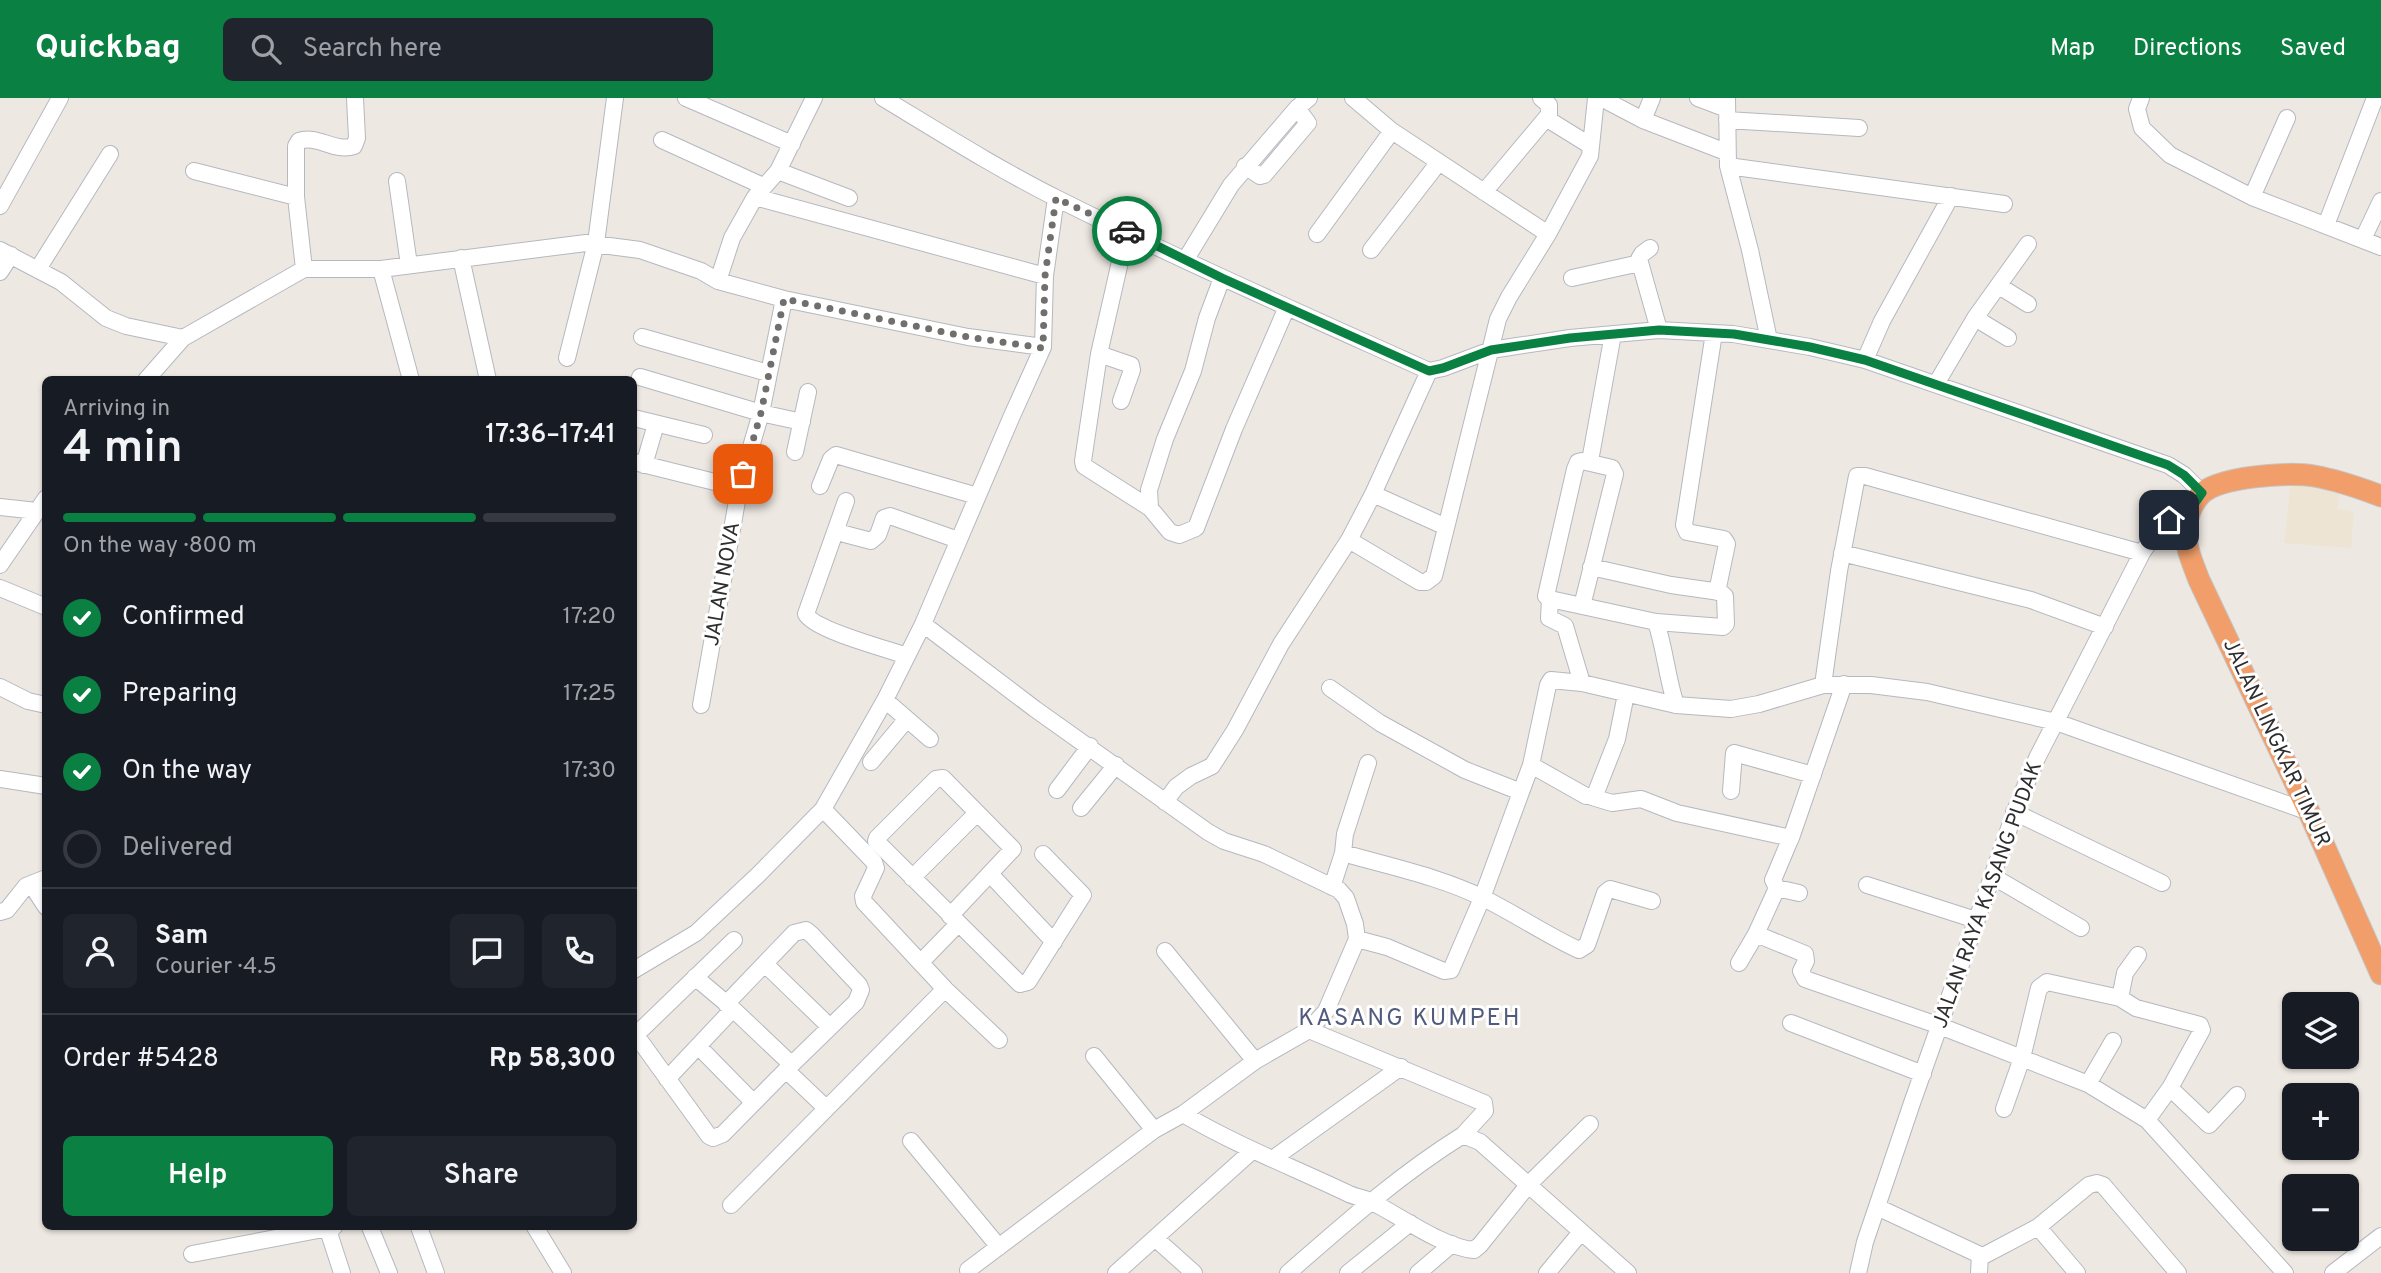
<!DOCTYPE html>
<meta charset="utf-8">
<style>
:root{--surface:#171b24;--page:#20242c;--text:#f1f3f6;--muted:#9ea1a6;--line:#363941;--accent:#0b8043}
body{margin:0;font-family:Overpass,sans-serif;background:var(--page);color:var(--text);height:100vh;display:flex;flex-direction:column;font-size:26px;white-space:nowrap}
*{box-sizing:border-box;margin:0}
p{font-size:23px;color:var(--muted)}
.icon{flex:none;width:38px;height:38px;fill:none;stroke:currentColor;stroke-width:2;stroke-linecap:round;stroke-linejoin:round}
.map{position:relative;flex:1;overflow:hidden}
.panel{position:absolute;left:42px;top:278px;width:595px;height:854px;display:flex;flex-direction:column;background:var(--surface);border-radius:10px;box-shadow:0 2px 5px #0004}
.panel>*{flex:none}
.buttons{position:absolute;left:2282px;top:894px;display:grid;gap:14px}
.buttons a{display:grid;place-items:center;width:77px;height:77px;border-radius:10px;background:var(--surface);box-shadow:0 2px 5px #0004;font-size:35px}
.pin{position:absolute;display:grid;place-items:center;width:60px;height:60px;color:#fff;margin:-30px;border-radius:14px;box-shadow:0 4px 10px #0006}
.courier{position:absolute;display:grid;place-items:center;width:70px;height:70px;margin:-35px;border:5px solid #0b8043;border-radius:50%;background:#fff;color:#222;box-shadow:0 2px 9px #0007}
.overview em{font-style:normal;font-weight:600}
.overview div{display:flex;flex-direction:column-reverse}
.overview{display:flex;align-items:center;justify-content:space-between;height:119px;padding:0 21px}
h1{font-size:46px;font-weight:600;line-height:52px}
.bar{display:grid;grid-template-columns:repeat(4,1fr);gap:10px 7px;align-content:center;height:84px;padding:0 21px}
.bar i{height:9px;border-radius:5px;background:var(--line)}
.bar .on{background:var(--accent)}
.bar p{grid-column:span 4}
.line{display:flex;align-items:center;gap:18px;padding:0 21px;border-top:2px solid var(--line)}
.line div{flex:1}
.round{display:grid;place-items:center;flex:none;width:74px;height:74px;border-radius:10px;background:var(--page)}
ol{padding:0 21px;list-style:none}
li{display:flex;align-items:center;gap:21px;height:77px}
li p{margin-inline-start:auto}
li .icon{padding:7px;border-radius:50%;background:var(--accent);color:#fff;stroke-width:4}
li:last-child{color:var(--muted)}
li i{width:38px;height:38px;border:4px solid var(--line);border-radius:50%}
.cta{display:flex;gap:14px;margin-top:auto;padding:14px 21px}
.cta a{flex:1;height:80px;border-radius:10px;background:var(--accent);color:#fff;font-size:28px;font-weight:600;line-height:80px;text-align:center}
.cta a+a{background:var(--page);color:var(--text)}
header{display:flex;align-items:center;gap:42px;box-sizing:border-box;height:98px;padding:0 35px;background:var(--accent);color:#fff}
header strong{font-size:33px}
nav{display:flex;gap:38px;margin-inline-start:auto;font-size:24px}
.search{width:490px;height:63px;background:var(--page);display:flex;align-items:center;gap:18px;box-sizing:border-box;padding:0 24px;border-radius:10px;color:var(--muted);font-size:26px}
.map>svg:first-child{display:block}
.education{fill:#ede4d4}
.lines{fill:none;stroke-linecap:round;stroke-linejoin:round}
.minor-casing{stroke:#b5b8c0;stroke-width:18}
.highway-casing{stroke:#c4c4c4;stroke-width:23}
.minor{stroke:#fff;stroke-width:16}
.highway{stroke:#f19e6a;stroke-width:21}
.done{stroke:#716f6d;stroke-width:7;stroke-dasharray:0 12.6}
.route{stroke:#0b8043;stroke-width:9}
.labels{text-anchor:middle;dominant-baseline:central;stroke-width:6;stroke-linejoin:round;paint-order:stroke}
.street-label{font-size:21px;fill:#2e2e2e;stroke:#fff}
.quarter-label{font-size:24px;letter-spacing:2px;fill:#515b7c;stroke:#fff}
</style>
<header>
<strong>Quickbag</strong>
<div class="search"><svg class="icon" aria-label="search" viewBox="0 0 24 24"><circle cx="10" cy="10" r="6"/><path d="M15 15l6 6"/></svg>Search here</div>
<nav><a>Map</a><a>Directions</a><a>Saved</a></nav>
</header>
<div class="map">
<svg width="2381" height="1175" viewBox="0 0 2381 1175">
<rect width="100%" height="100%" fill="#eee8e2"/>
<path class="education" d="M2291,385L2340,394L2337,411L2354,414L2351,450L2284,445Z"/>
<g class="lines">
<g class="minor-casing">
<path id="minor" d="M686,0L792,46
M883,0C941,35 998,71 1058,101C1180,162 1305,217 1429,273L1443,270L1491,252L1570,240L1659,232L1733,236L1810,249L1865,262L2168,367L2184,377L2202,395
M1541,0L1549,7V22L1591,48
M1601,0L1643,22
M1652,0L1643,22L1726,54
M1698,0L1727,11
M1727,0L1728,68L1750,152L1769,242
M2141,0L2137,11L2142,30L2170,57L2252,99L2381,149
M1727,22L1859,30
M662,42L763,88
M1245,68L1260,78L1264,77L1308,25L1297,10
M1728,68L2004,106
M194,73L296,99
M778,73L849,100
M397,83L409,167
M1484,94L1547,19
M755,99L1045,178
M2252,99L2287,20
M0,108L60,0
M2326,127L2375,0
M1317,136L1392,33
M1548,136L1590,58L1596,0
M2363,141L2381,103
M1650,150L1642,156L1639,161L1659,232
M0,152L61,184L106,220L126,228L183,240
M1371,152L1439,64
M461,160L488,282
M1186,161L1231,87L1297,10L1309,0
M38,171L110,56
M304,171L296,99V48L299,43C317,36 335,55 354,48L357,40L355,0
M381,171L411,282
M0,174L11,157
M1222,180L1207,220L1193,273L1165,341L1149,392L1150,410L1170,434L1179,437L1196,430L1234,331L1287,209
M1572,180L1640,165
M718,183L732,140L755,99L778,73L814,0
M1999,188L2028,206
M1975,220L2008,240
M1714,235L1684,427L1687,434L1724,441L1727,446L1717,494
M642,239L768,275
M1099,256L1083,363L1084,368L1150,410
M567,260L596,145L615,0
M1865,262L1882,223L1951,98
M640,279L761,315L802,324
M146,282L183,240L304,171H381L586,145L640,152L701,173L718,183L784,201L968,239L1043,249
M1936,286L1975,220L2028,146
M1121,303L1132,272L1131,267L1099,256L1127,133
M634,320L704,337
M795,354L808,294
M1590,363L1613,236
M634,364L735,389L740,386
M644,367L656,326
M820,388L831,361L836,357L977,398
M1373,396L1446,429
M846,403L806,516C814,532 887,551 907,558
M0,409L37,413
M837,434L871,443L878,437L884,420L890,418L958,442
M1349,442L1420,484H1426L1434,478L1498,221L1509,199L1548,136L1392,33L1353,0
M1842,455L2031,502L2105,529
M0,467L46,400
M0,490L46,509
M1550,501L1656,524L1723,529L1726,526L1725,498L1720,494L1671,487L1591,469
M1656,524C1665,551 1667,580 1676,607
M923,526L1035,611L1208,734L1224,743L1264,756L1339,792L1346,800L1355,826L1357,841L1326,913L1309,932L1255,963L1183,1016L1154,1032L968,1172
M1582,585L1565,528L1549,520L1550,501L1546,498L1575,371L1578,364L1582,363L1612,370L1615,376L1582,508
M1823,587L1839,473L1857,378H1865L2142,455
M0,589L28,603L46,607
M1330,590L1380,625L1465,672L1521,694L1482,800L1451,872L1444,873L1387,849L1357,841
M885,602L930,641
M701,607L740,386L761,315L784,201
M871,664L907,621
M1531,667L1586,698L1595,697L1617,641L1626,596
M0,681L46,688
M1057,692L1090,648
M1731,693L1734,655L1813,677
M1521,694L1531,667L1548,587L1551,582L1582,585L1676,607L1731,611L1759,606L1823,587H1871L1927,594L2056,624L2309,714
M1592,699L1612,705L1641,701L1677,715L1791,740
M1165,704L1176,689L1191,678L1212,668L1235,632L1281,546L1349,442L1373,396L1429,273
M1081,710L1116,667
M2014,714L2162,785
M1343,755L1345,736L1368,665
M991,777L1054,844
M1992,778L2081,830
M912,780L977,715
M31,786L46,809
M1867,787L1976,822
M1332,789L1343,755C1388,768 1441,779 1483,800C1516,816 1546,837 1579,852L1587,847L1605,795L1610,791L1652,803
M1799,795L1777,790L1773,782L1792,737L1844,586
M0,814L7,812L26,788L46,780
M950,818L1013,751L943,680L936,681L877,740L876,743L1020,886L1028,884L1083,797L1043,756
M1756,836L1805,856L1806,863L1801,873L1805,881L1940,928L2088,986L2147,1022L2285,1175
M734,842L644,929L638,934V940L709,1038L713,1040L723,1036L786,972
M1165,853L1255,963
M921,864L958,826
M1739,865L1756,836L1777,790
M765,866L829,928
M634,872L696,835L759,776L823,711L885,602L923,526L1011,320L1043,249L1045,178L1056,100
M695,879L733,911L791,966
M945,891L999,942
M2120,900L2125,875L2138,857
M726,906L794,835L806,832L812,837L859,887L861,892L856,904L786,972L826,1010
M1791,925L1923,976
M1309,932L1484,1005L1485,1013L1463,1037
M698,948L753,1004
M1094,958L1154,1032
M667,981L733,911
M2088,986L2113,943
M2170,990L2209,1027L2237,997
M2004,1011L2022,960L2039,890L2047,884L2120,900L2136,910L2200,927L2202,932L2170,990L2147,1022
M1183,1016C1236,1047 1292,1069 1347,1095C1355,1099 1364,1100 1372,1104C1400,1118 1444,1150 1474,1152L1480,1147L1529,1086L1590,1026
M911,1043L999,1149
M1274,1060L1401,969
M731,1107L945,891L864,804L863,798L876,770L874,764L823,711
M1877,1109L1980,1157H1985L2038,1129L2089,1087L2097,1085L2103,1087L2178,1175
M327,1129L342,1175
M370,1129L389,1175
M419,1129L436,1175
M535,1129L563,1175
M2038,1129L2077,1175
M1156,1141L1194,1175
M192,1156L334,1129
M1116,1175L1252,1053
M1288,1175C1344,1126 1399,1077 1463,1037L1480,1044L1628,1175
M1348,1175L1410,1125
M1418,1175L1452,1146
M1547,1175L1581,1134
M1858,1175L1865,1144L1912,1005L2017,708L2037,660L2142,455C2158,431 2163,424 2190,412
M1979,1175L1980,1157
M2333,1175L2381,1138"/>
</g>
<g class="highway-casing">
<path id="highway" d="M2381,398C2360,390 2337,382 2314,378C2290,374 2218,378 2200,397C2192,406 2187,419 2186,431C2185,449 2193,466 2199,482L2309,714L2381,876"/>
</g>
<use href="#minor" class="minor"/>
<use href="#highway" class="highway"/>
</g>
<g class="lines">
<path class="done" d="M743,376L761,315L784,201L968,239L1043,250L1045,178L1056,100L1127,133"/>
<path class="route" d="M1127,133L1222,180L1429,273L1443,270L1491,252L1570,240L1659,232L1734,236L1810,249L1865,262L2168,367L2184,377L2202,395L2190,412L2169,422"/>
</g>
<g class="labels">
<g class="street-label">
<text transform="translate(723 486) rotate(-80)">JALAN NOVA</text>
<text transform="translate(2276 645) rotate(65)">JALAN LINGKAR TIMUR</text>
<text transform="translate(1988 797) rotate(-70)">JALAN RAYA KASANG PUDAK</text>
</g>
<g class="quarter-label">
<text x="1410" y="921">KASANG KUMPEH</text>
</g>
</g>
</svg>
<div class="buttons">
<a><svg class="icon" aria-label="layers" viewBox="0 0 24 24"><path d="M12 4l9 5-9 5-9-5zM3 14l9 5 9-5"/></svg></a>
<a>+</a>
<a>−</a>
</div>
<div class="pin" style="left:743px;top:376px;background:#ea580c"><svg class="icon" aria-label="bag" viewBox="0 0 24 24"><path d="M5 8h14l-1 12H6zM9 8a3 3 0 0 1 6 0"/></svg></div>
<div class="pin" style="left:2169px;top:422px;background:#1f2937"><svg class="icon" aria-label="home" viewBox="0 0 24 24"><path d="M3 11l9-7 9 7M6 9v11h12V9"/></svg></div>
<div class="courier" style="left:1127px;top:133px"><svg class="icon" aria-label="car" viewBox="0 0 24 24"><path d="M5 17H2v-5l4-1 3-4h7l3 4 3 1v5h-3M9 17h6M6 11h13"/><circle cx="7" cy="17" r="2"/><circle cx="17" cy="17" r="2"/></svg></div>
<section class="panel">
<div class="overview"><div><h1>4 min</h1><p>Arriving in</p></div><em>17:36–17:41</em></div>
<div class="bar"><i class="on"></i><i class="on"></i><i class="on"></i><i></i><p>On the way · 800 m</p></div>
<ol>
<li><svg class="icon" aria-label="check" viewBox="0 0 24 24"><path d="M5 12l5 5 9-10"/></svg>Confirmed<p>17:20</p></li>
<li><svg class="icon" aria-label="check" viewBox="0 0 24 24"><path d="M5 12l5 5 9-10"/></svg>Preparing<p>17:25</p></li>
<li><svg class="icon" aria-label="check" viewBox="0 0 24 24"><path d="M5 12l5 5 9-10"/></svg>On the way<p>17:30</p></li>
<li><i></i>Delivered</li>
</ol>
<div class="line" style="height:126px"><a class="round"><svg class="icon" aria-label="person" viewBox="0 0 24 24"><circle cx="12" cy="8" r="4"/><path d="M4 21q1-7 8-7t8 7"/></svg></a><div><b>Sam</b><p>Courier · 4.5</p></div><a class="round"><svg class="icon" aria-label="chat" viewBox="0 0 24 24"><path d="M4 5h16v11H9l-5 4z"/></svg></a><a class="round"><svg class="icon" aria-label="phone" viewBox="0 0 24 24"><path d="M5 4h4l2 5-3 2q2 4 5 5l2-3 5 2v4C11 20 4 13 5 4z"/></svg></a></div>
<div class="line" style="height:91px"><div>Order #5428</div><b>Rp 58,300</b></div>
<div class="cta"><a>Help</a><a>Share</a></div>
</section>
</div>
